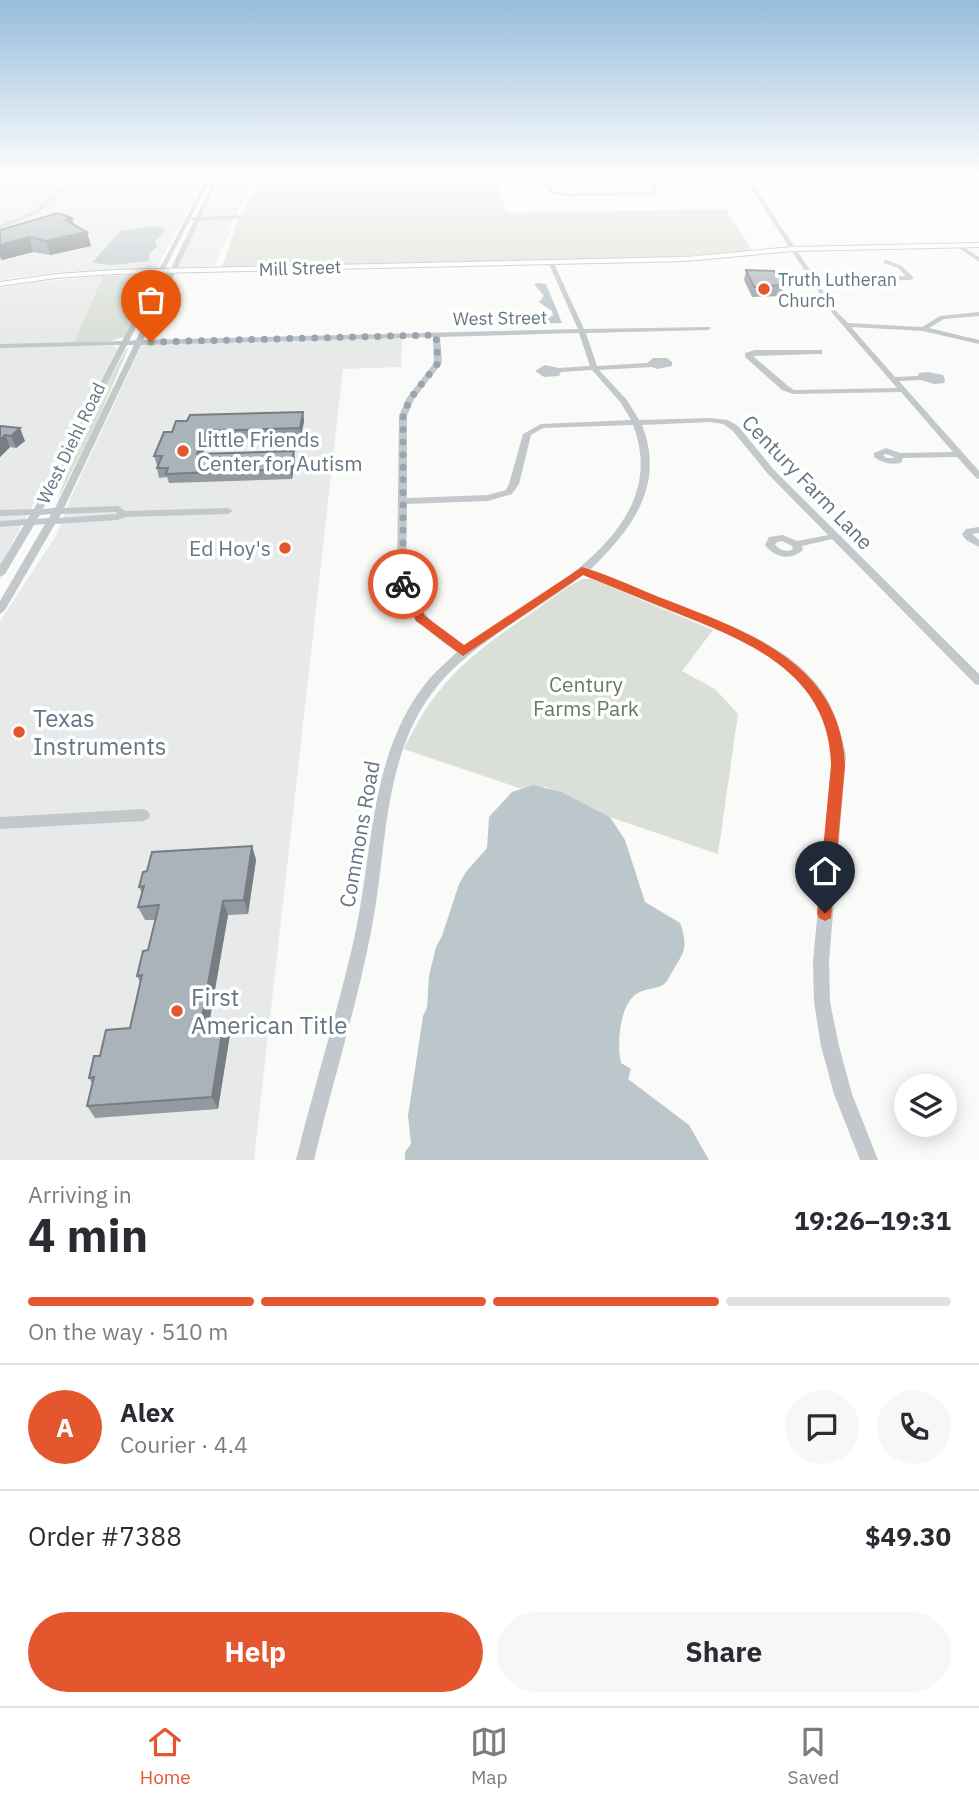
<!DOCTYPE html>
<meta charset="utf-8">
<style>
:root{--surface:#fff;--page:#f7f7f7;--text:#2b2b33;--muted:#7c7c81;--line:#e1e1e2;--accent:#e4572e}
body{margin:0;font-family:"IBM Plex Sans",sans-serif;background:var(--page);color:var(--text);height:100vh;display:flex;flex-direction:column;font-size:26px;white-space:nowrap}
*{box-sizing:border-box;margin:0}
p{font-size:23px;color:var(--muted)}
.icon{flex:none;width:38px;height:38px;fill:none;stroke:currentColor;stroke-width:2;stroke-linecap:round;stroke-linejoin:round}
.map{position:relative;height:1160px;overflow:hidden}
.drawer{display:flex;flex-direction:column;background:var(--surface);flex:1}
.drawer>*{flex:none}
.fabs{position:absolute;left:894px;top:1074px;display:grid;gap:14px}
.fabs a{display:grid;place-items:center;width:63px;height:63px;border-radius:50%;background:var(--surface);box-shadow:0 4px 18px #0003;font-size:35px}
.pin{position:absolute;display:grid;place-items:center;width:60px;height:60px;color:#fff;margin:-72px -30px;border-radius:50% 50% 50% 0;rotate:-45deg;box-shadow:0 0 7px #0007}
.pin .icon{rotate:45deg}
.courier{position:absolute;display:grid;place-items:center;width:70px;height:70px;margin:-35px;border:5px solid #e4572e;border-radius:50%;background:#fff;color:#222;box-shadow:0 2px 9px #0007}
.summary em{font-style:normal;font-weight:700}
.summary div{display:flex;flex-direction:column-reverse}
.summary{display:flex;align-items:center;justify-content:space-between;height:119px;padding:0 28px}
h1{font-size:46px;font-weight:700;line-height:52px}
.bar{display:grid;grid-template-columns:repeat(4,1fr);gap:10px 7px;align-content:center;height:84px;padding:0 28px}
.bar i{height:9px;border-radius:5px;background:var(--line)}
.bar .selected{background:var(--accent)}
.bar p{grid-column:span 4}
.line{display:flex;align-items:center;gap:18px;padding:0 28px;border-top:2px solid var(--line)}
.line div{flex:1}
.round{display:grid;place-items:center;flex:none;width:74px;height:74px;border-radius:37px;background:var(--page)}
.cta{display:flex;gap:14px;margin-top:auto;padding:14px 28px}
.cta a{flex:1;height:80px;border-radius:42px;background:var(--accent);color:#fff;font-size:28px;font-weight:700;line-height:80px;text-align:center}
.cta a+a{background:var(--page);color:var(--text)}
.dock{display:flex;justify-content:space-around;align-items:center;height:98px;border-top:2px solid var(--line);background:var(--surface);font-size:19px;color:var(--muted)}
.dock a{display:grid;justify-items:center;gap:4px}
.dock .selected{color:var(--accent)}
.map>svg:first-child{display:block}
.built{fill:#e8e9e9}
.green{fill:#dadfd7}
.water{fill:#bbc7cb}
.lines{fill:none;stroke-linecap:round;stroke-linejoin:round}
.major-casing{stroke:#b5babe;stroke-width:2}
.minor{fill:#c3c8cc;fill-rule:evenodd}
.major{fill:#fff;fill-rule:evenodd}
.wall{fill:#929a9f}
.shaded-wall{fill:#777d82}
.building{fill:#aab3b9;stroke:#777d82;stroke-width:2}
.route{fill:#e4572e}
.done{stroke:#99a4ac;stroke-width:7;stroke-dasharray:0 12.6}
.poi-dot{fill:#e4572e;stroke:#fff;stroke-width:2.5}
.labels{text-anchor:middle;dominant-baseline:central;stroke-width:7;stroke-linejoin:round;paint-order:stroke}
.far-street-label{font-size:18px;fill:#657683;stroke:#fff}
.far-poi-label{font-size:18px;fill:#657683;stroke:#fff;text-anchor:start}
.poi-label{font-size:21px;fill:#657683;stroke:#fff;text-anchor:start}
.street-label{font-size:21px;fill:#657683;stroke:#fff}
.park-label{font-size:21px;fill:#687a64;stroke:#fff}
.near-poi-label{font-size:24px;fill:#657683;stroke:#fff;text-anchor:start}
</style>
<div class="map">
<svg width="979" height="1160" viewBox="0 0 979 1160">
<rect width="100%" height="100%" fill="#fafaf8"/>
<path class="built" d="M0,174H208L156,268L56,272L0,280Z
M223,174H474L475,179L251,186L236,215L202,216Z
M235,218L215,266L176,268L199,219Z
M103,276L73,346H113L118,349L0,565V288L36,282Z
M402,335L401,367L343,369L254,1160H0V621L57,534L71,497L143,342Z"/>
<path class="green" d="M474,174H495L506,213L726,209L752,250L671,257L222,267L238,220L259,185L461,181L474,179Z
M143,275L152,278V281L124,337L111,341L74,343L103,276Z
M126,349H128L99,417L57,501L81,434Z
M583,579H592L713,630L682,671L715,689L738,714L718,854L610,817L546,787L519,788L404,749C436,681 472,653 533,612C549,601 565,587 583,579Z"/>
<path class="water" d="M156,226L163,227L165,231L155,241L157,247L149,254V261L112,265L92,263L120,231Z
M538,283L546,284L562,323L495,325L496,319L535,321L553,316L552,311L539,302L544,296L534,284Z
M533,785L561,792L610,817L625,840L645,902L680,923C690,951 682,953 671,974C668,979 667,983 661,986C651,990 638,989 631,999C619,1014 617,1046 621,1063L631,1069L628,1079L689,1125L709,1160H405V1152L411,1144L408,1116L423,1016L427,1008L429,976L436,947L442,936L459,884L466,872L487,848L489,817L512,792Z"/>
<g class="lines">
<g class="major-casing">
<path id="major" d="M979,243V247L792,251L686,261L114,274L56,278L0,286V282L56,274L114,270L686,257L792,247Z"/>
</g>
<path class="minor" d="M76,174H81L38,213L0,229V225L34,211Z
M209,174H213L191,218L196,217L217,174H221L201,217L238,215L241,217L238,219L200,220L143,340L578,329L548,262L553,261L584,329L710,327L711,328L708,330L586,333L597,366L647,363L653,358H667L672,362V366L657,369L652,367L599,370L627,400L639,420L710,418L728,420L738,426L774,470L979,674V685L975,684L832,539L802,546L803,550C791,561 775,558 765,545L769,537L783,535L797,541L828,535L768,474L732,430L723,424L710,422L642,425C666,486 631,530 590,570C620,583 650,594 680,606C732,626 797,648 827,699C837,717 841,735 846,755L829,962L830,1002L839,1046L852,1094L878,1160H860L834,1094L821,1046L814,1002L813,962L832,755C829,737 826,720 817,704C788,654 719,630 669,610C640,598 612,587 583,575C539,609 474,642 439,684C381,753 388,849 371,932C356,1009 332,1084 314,1160H296C314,1086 337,1014 354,939C374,851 368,752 430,678C438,669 448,661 457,652C426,631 404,612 397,574L399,416L406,399L434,363L433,337L141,345L64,508L118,506L125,511L228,508L233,511L228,514L125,517L118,520L55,524L5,610L0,614V601L45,524L34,525L5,574L0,577V565L24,525L0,527V521L27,519L30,515L0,516V510L34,509L120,345L0,348V344L122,341ZM190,219L194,221L136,340L129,341ZM579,333L590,366L558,368L545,365L535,371L544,377L559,376L561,372L592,370L621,403L631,420L541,424L523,434L509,484L506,490L488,495L407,498V416L414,399L442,363L440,337ZM127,345H134L58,502L55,508L43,509ZM633,425C675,534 534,596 465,647C397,602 407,577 407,504L488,501L512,494L519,484L531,435L543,428ZM116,512L117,513L116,514L59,518L61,514ZM51,514L49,518L37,519L40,515ZM782,541L792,546L793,549C786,553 780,550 775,545L777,542Z
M541,174H545L553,191L569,194L652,192L653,190L645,174H649L653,181L744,179L741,174H745L750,181L801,180L832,174H842L801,182L752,183L816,279L906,276L898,268L884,263V261L886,260L902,266L914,278L911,280L818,283L837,312L848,323L922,327L940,316L979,312V316L944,319L929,328L979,340V344L923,331L851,327L895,377L918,376L919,373L928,372L943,375L945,381L944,383L934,384L921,380L899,381L979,471V479L976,478L957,457L903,458L901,463C891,465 882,463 874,457V453L886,448L900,453L953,452L901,392L793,394L782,390L745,357V353L755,350H822V354H819L753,356L788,386L794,390L897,388L833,314L746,181L654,183L657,190L653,194L569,196L549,193ZM886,454L894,457V458H886L883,455Z
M958,243L979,257V262L956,246L955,245Z
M979,527V533L972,534L979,540V547L966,540L962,534L966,529Z
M143,809L148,811L150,815L148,819L143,821L0,829V817Z"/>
<use href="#major" class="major"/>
</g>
<path class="wall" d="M74,225L87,232L91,246L50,255L33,252L2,260L0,259V230Z
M746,270L784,285L782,296L752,297L744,280Z
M303,412L304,421L301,437L208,440L203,454L295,461L292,479L169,483L167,477L159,478L157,468L158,465H157L154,456L172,432Z
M0,426L25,441L16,448L10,447L0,457Z
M252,846L256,860L248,914L228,915L209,1022L224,1021L230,1034L218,1109L95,1118L87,1106L92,1083L89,1078L100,1056L130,1028L140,982L137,976L148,950L156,920H145L138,907L142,893L139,887L147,871Z"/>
<path class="shaded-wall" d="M72,218L76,232L65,220Z
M87,232L91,246L50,255L46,241Z
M29,237L33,252L2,260L0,253V245Z
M303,412L304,421L301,437L300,428Z
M20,428L25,441L16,448L11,436Z
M206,431L208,440L199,464L197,454Z
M5,435L10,447L0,457V440Z
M294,451L295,461L292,479L290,469Z
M252,846L256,860L248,914L244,900Z
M223,901L228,915L207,1036L201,1023Z
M224,1021L230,1034L218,1109L212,1097Z"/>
<path class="building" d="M58,213L72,218L65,220L87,232L46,241L29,237L0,245V230Z
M746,270L774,271L784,285L754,287Z
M303,412L300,428L206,431L197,454L294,451L290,469L166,474L168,468H157L162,456H154L164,432H172L176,421H187L190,415Z
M0,426L20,428L11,436L5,435L0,440Z
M252,846L244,900L223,901L201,1023L224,1021L212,1097L87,1106L94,1077L89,1078L94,1056H100L106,1030L130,1028L142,975L137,976L143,951L148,950L159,905L138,907L144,886L139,887L143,872L147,871L152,852Z"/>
<linearGradient id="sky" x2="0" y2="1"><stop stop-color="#96bcdc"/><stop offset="0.52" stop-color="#fdfdfc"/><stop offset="1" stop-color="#fdfdfc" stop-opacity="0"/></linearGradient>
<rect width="979" height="336" fill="url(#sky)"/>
<path class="route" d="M582,567C613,576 642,591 672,602C752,633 842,666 845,766L831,918L825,921L819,918L817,913L831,766C830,675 752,643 679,614C647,601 615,588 583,575L463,656L416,621L397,584L407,582L425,616L464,645Z"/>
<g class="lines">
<path class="done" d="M151,342L436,335L438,363L410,399L403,416V584"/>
</g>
<g class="poi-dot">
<circle cx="764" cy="289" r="7"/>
<circle cx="183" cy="451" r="7"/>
<circle cx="285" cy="548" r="7"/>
<circle cx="19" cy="732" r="7"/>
<circle cx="177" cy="1011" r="7"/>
</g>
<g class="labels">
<g class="far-street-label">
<text transform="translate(300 268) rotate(-2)">Mill Street</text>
<text transform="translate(500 318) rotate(-1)">West Street</text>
<text transform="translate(71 443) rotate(-64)">West Diehl Road</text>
</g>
<g class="far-poi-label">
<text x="778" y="279">Truth Lutheran<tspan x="778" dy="21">Church</tspan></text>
</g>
<g class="poi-label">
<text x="197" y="439">Little Friends<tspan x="197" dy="24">Center for Autism</tspan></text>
<text x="271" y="548" text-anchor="end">Ed Hoy's</text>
</g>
<g class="street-label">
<text transform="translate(808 482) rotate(46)">Century Farm Lane</text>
<text transform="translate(359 834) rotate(-80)">Commons Road</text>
</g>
<g class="park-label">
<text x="586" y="684">Century<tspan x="586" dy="24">Farms Park</tspan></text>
</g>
<g class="near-poi-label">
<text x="33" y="718">Texas<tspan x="33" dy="28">Instruments</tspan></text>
<text x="191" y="997">First<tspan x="191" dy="28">American Title</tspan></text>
</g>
</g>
</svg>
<div class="fabs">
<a><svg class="icon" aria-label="layers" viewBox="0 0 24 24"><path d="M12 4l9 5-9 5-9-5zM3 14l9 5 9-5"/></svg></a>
</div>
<div class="pin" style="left:151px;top:342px;background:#ea580c"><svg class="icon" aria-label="bag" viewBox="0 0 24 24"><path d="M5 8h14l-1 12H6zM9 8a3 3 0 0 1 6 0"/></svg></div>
<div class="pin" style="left:825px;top:913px;background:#1f2937"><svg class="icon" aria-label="home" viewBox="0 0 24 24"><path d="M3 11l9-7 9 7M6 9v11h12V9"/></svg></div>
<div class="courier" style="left:403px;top:584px"><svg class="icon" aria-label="bike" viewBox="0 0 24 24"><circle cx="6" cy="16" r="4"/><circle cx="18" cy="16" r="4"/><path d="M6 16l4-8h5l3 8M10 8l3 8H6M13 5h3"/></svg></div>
</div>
<section class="drawer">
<div class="summary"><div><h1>4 min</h1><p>Arriving in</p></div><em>19:26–19:31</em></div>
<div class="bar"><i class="selected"></i><i class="selected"></i><i class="selected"></i><i></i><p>On the way · 510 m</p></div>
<div class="line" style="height:126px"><b class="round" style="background:var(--accent);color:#fff">A</b><div><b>Alex</b><p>Courier · 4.4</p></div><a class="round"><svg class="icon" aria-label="chat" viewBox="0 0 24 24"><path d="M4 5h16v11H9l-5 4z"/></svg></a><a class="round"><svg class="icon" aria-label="phone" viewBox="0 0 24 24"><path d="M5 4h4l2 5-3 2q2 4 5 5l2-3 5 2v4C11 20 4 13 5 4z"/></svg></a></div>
<div class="line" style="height:91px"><div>Order #7388</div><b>$49.30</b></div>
<div class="cta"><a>Help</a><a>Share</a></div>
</section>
<nav class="dock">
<a class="selected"><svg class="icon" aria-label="home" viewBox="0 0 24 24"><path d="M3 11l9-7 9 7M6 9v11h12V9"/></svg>Home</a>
<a><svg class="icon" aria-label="map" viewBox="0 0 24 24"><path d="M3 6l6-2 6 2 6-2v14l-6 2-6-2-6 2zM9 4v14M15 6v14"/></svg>Map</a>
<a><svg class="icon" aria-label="saved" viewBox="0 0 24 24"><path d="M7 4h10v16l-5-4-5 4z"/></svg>Saved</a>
</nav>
